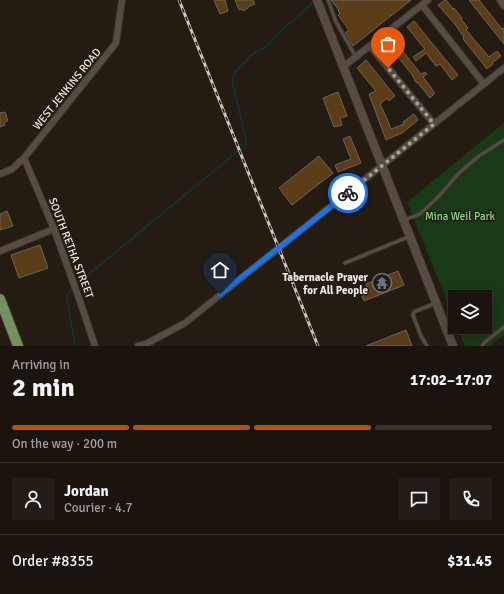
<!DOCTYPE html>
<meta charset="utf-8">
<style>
:root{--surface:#1b140e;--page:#241d17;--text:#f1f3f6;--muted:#a09e9e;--line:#39332e;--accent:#b45309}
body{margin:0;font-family:Signika,sans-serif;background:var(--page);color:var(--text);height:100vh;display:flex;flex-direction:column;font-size:15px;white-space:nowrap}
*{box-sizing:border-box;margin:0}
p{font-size:13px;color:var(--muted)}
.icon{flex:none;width:22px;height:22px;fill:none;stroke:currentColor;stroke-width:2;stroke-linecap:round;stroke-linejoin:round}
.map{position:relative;height:346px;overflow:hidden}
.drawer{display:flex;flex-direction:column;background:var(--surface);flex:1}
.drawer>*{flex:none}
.buttons{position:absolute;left:448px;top:290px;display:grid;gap:8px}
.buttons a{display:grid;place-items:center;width:44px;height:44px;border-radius:0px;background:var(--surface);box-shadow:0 2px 10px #0003,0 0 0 1px var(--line);font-size:20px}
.pin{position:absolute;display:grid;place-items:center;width:34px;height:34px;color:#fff;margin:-41px -17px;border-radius:50% 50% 50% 0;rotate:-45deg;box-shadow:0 0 4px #0007}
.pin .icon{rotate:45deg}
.courier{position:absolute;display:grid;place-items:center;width:40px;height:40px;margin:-20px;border:3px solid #1a73e8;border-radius:50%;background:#fff;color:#222;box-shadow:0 1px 5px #0007}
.overview em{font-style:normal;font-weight:700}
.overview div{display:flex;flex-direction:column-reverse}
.overview{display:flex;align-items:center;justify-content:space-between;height:68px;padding:0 12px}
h1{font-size:26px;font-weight:700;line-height:30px}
.bar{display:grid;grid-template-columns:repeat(4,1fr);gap:6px 4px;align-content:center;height:48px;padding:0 12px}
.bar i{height:5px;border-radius:3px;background:var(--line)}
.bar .on{background:var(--accent)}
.bar p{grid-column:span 4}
.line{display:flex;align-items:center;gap:10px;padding:0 12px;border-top:1px solid var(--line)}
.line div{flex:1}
.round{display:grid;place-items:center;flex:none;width:42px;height:42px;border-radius:0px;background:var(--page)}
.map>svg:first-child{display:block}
.green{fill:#183a17}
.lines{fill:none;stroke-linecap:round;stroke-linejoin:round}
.stream{stroke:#0c353b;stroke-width:1.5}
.building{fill:#5b3d17;stroke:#6d6459}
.service-casing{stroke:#3b342f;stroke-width:5}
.minor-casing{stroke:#3b342f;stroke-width:8}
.tertiary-casing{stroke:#3b342f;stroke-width:10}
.primary-casing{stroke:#3b342f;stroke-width:12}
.service{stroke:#564c43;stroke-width:3}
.minor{stroke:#564c43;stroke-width:6}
.tertiary{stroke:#564c43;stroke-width:8}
.primary{stroke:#768f61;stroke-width:10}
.rail-casing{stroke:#ccc6bf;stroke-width:3}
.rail{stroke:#241b13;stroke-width:1.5;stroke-dasharray:4.5;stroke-linecap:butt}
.done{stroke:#a9a29c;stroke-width:4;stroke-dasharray:0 7.2}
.route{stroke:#1a73e8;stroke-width:5}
.labels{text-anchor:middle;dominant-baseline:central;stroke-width:3;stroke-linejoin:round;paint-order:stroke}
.street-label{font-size:11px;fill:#f1ebe5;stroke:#241b13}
.park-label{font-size:11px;fill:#8adc87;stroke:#241b13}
.poi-label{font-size:11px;font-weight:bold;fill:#f1ebe5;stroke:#241b13;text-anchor:end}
</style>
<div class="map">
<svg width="504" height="346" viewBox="0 0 504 346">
<rect width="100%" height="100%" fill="#241b13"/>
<path class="green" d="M504,123V335L490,346H465L457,327H485V297H455V321L407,202Z"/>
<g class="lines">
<path class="stream" d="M78,283L237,152L247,144L232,81L234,74L250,56L267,46L284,28L312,4
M71,288L67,298L75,346"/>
</g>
<path class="building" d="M214,0H225L228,11L220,14Z
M235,0H253L255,4L248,7V8L243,11L242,9L239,10Z
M331,0H411L353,46L345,33L349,30L338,15L340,13L338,11L339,10Z
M445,0H446L453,9L454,8L462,18L461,19L468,28L466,30L489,57L497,51L501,56L492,63L493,64L487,69L464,40L463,38L464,37L454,23L438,5Z
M469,0H479L502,29L504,28V44Z
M414,21L458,75L452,80L440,64L436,66L426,53L416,61L413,57L425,49L407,27Z
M401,49L421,74L425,72L427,74L423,77L435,93L430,98L417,82V83L414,80L415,79L413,77V76L395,53Z
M366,60L395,96L389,101L387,98L380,104L388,121L391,129L404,124L403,122L414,114L418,120L402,133L386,140L369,94L376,91L357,68Z
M338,92L347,116L340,118L342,125L334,127L323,98Z
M5,112L8,121L4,122L5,125L0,127V113Z
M350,136L361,163L338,172L335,165L351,159L343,139Z
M319,156L333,173L292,205L279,188Z
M7,211L13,226L0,230V214Z
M40,245L48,268L19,278L11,255Z
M398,271L404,285L364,301L362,296L369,293L366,284Z
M406,330L412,346H366Z"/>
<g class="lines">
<g class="service-casing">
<path id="service" d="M328,0L336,22L356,57
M404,220L420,214L439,196L459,173L479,156L504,140
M345,263L408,237
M427,346L421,336L413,315L414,312L416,311L436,303
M482,346L485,342L504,327"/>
</g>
<g class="minor-casing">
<path id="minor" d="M500,0L504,6
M422,5L484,84
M370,46L434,124
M343,67L428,0
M24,158L54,229L82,307L95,346
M0,174L12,169L24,158L116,43L122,0
M0,251L54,229
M138,346L146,344L185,323L504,68"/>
</g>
<g class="tertiary-casing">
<path id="tertiary" d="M317,0C363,115 407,231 453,346"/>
</g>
<g class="primary-casing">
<path id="primary" d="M0,299L18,346"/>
</g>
<use href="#service" class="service"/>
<use href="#minor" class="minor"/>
<use href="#tertiary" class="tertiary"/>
<use href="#primary" class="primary"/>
<g class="rail-casing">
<path id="rail" d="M179,0L318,346"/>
</g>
<use href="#rail" class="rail"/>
</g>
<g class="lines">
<path class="done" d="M348,193L434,124L388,68"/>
<path class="route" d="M220,294L348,193"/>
</g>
<defs>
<g id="temple-ring" transform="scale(1)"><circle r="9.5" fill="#241b13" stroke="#6b7280" stroke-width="1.5"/><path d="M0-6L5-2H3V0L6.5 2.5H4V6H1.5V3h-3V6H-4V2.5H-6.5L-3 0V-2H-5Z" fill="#6b7280"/></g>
</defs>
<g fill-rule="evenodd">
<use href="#temple-ring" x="382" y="283"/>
</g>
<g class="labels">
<g class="street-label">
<text transform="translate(67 89) rotate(-51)">WEST JENKINS ROAD</text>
<text transform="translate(71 248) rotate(69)">SOUTH RETHA STREET</text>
</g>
<g class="park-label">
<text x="460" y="216">Mina Weil Park</text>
</g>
<g class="poi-label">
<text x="368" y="277">Tabernacle Prayer<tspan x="368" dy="13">for All People</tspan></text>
</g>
</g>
</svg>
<div class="buttons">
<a><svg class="icon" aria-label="layers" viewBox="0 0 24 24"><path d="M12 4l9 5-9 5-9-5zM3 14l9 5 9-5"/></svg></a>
</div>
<div class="pin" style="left:388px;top:68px;background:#ea580c"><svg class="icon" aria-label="bag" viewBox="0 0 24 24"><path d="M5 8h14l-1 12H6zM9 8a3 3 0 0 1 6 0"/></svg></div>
<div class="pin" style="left:220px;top:294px;background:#1f2937"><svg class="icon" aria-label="home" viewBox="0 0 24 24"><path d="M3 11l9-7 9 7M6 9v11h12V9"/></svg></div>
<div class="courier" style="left:348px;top:193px"><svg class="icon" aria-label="bike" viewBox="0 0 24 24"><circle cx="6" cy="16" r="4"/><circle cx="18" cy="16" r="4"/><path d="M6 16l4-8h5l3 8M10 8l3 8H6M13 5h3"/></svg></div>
</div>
<section class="drawer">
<div class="overview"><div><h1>2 min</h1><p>Arriving in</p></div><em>17:02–17:07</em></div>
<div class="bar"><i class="on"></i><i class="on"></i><i class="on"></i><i></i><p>On the way · 200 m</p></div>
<div class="line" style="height:72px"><a class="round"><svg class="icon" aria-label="person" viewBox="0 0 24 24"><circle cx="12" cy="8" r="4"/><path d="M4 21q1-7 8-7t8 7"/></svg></a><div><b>Jordan</b><p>Courier · 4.7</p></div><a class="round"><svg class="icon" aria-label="chat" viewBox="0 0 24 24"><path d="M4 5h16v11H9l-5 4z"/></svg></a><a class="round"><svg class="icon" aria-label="phone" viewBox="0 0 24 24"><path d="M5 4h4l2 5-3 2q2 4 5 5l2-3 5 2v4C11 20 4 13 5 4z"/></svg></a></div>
<div class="line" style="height:52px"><div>Order #8355</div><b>$31.45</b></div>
</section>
